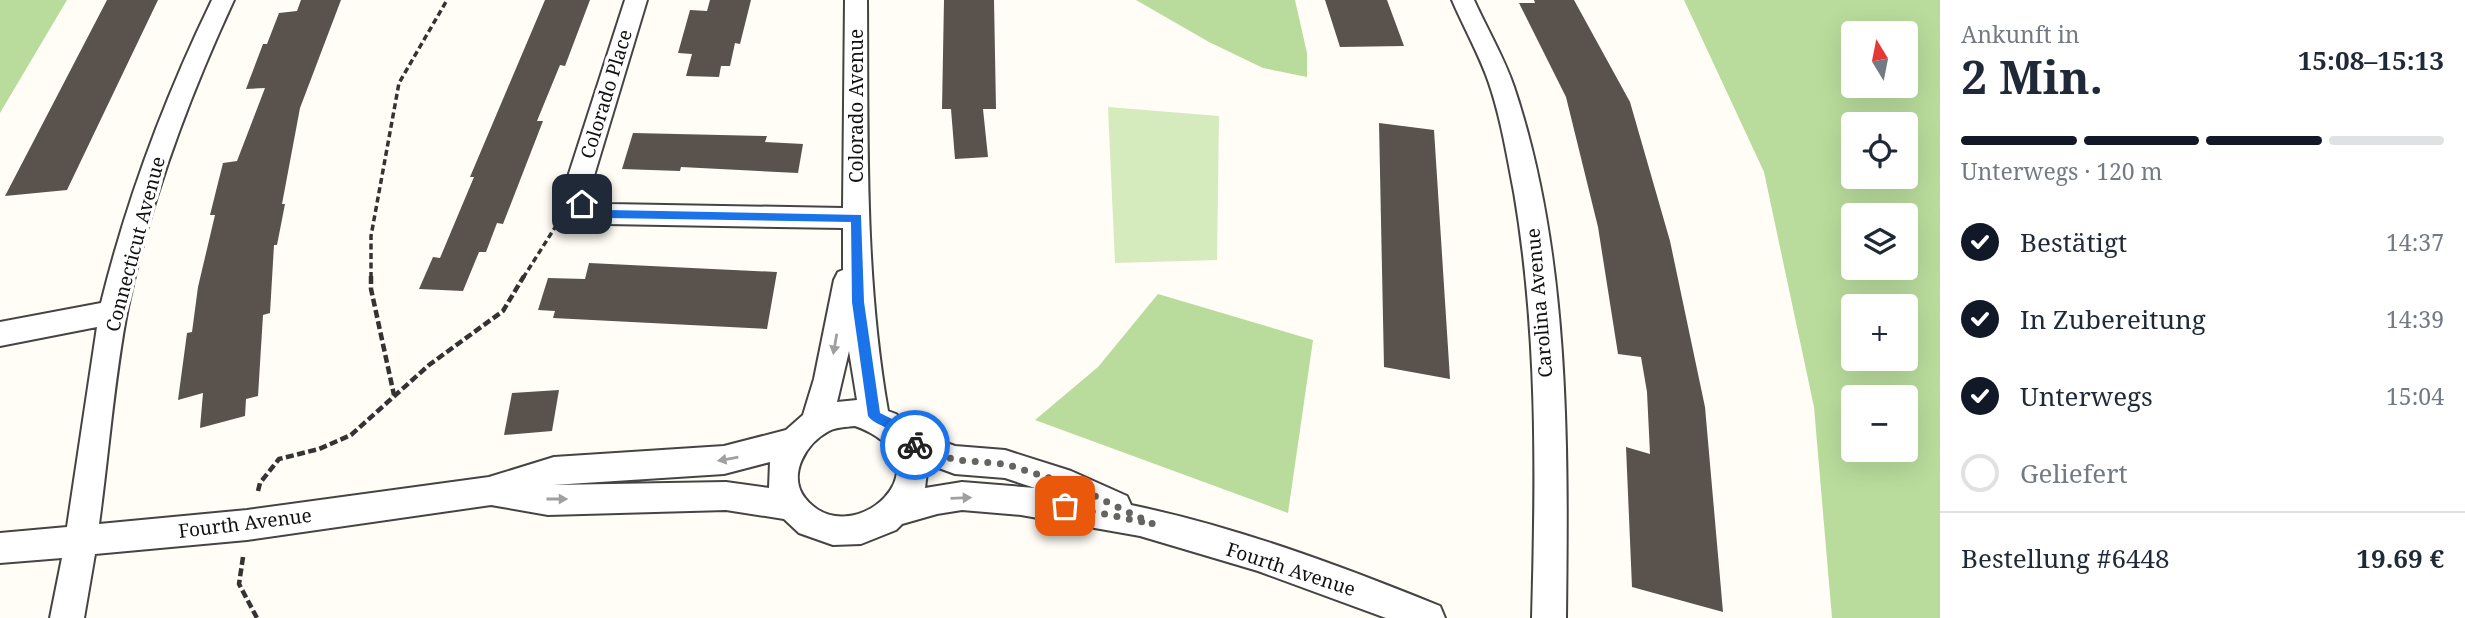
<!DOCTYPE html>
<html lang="de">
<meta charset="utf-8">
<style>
:root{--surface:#fff;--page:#f2f2f3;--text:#1f2937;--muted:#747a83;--line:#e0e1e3;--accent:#111827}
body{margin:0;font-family:"Noto Serif",serif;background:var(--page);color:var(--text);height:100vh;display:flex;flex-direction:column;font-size:26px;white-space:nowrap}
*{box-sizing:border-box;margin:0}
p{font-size:23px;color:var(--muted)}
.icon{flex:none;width:38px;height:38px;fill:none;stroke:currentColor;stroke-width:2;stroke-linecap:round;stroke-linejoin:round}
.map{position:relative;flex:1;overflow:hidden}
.drawer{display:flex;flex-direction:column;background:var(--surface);width:525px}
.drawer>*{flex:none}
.needle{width:46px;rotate:350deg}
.fabs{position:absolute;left:1841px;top:21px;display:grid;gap:14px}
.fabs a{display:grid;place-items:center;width:77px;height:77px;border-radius:7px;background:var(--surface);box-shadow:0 7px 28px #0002;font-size:35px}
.pin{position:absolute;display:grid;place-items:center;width:60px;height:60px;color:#fff;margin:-30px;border-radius:14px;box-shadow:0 4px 10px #0006}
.courier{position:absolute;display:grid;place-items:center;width:70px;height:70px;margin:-35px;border:5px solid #1a73e8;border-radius:50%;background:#fff;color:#222;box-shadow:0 2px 9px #0007}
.overview em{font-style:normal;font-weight:700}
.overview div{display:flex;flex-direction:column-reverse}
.overview{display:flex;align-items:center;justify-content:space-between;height:119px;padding:0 21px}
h1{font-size:46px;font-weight:700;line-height:52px}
.bar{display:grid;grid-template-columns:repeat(4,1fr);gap:10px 7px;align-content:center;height:84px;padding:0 21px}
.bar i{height:9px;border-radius:5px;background:var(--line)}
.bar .current{background:var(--accent)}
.bar p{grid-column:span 4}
.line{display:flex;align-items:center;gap:18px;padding:0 21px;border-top:2px solid var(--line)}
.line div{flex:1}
ol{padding:0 21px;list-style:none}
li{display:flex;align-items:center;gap:21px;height:77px}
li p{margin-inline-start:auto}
li .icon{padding:7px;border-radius:50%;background:var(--accent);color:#fff;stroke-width:4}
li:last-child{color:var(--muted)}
li i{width:38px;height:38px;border:4px solid var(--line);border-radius:50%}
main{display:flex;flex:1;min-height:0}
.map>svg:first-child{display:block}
.green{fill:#d5ebbd}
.forest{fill:#b9dc9c;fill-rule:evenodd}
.building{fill:#5a524d}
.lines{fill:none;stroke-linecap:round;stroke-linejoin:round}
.minor-casing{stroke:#444;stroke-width:4}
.path-far1{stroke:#333;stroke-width:3.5;stroke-dasharray:6 3.5;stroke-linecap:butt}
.path{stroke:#333;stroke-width:4.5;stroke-dasharray:8 3.5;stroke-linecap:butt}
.minor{fill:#fff;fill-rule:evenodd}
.oneway{fill:#a0a0a0}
.route{fill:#1a73e8}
.done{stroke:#646461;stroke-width:7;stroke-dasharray:0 12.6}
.labels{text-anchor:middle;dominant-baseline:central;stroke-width:7;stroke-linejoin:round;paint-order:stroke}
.street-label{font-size:19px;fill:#111;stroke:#fff}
</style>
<main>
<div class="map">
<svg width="1940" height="618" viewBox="0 0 1940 618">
<rect width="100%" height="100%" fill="#fffdf5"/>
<path class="green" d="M1108,107L1219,116L1217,260L1115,263Z"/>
<path class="forest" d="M0,0H67L0,113Z
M1136,0H1295L1307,53V77L1263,68L1209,42Z
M1684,0H1940V618H1832L1814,407L1764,172ZM1853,33H1906V86H1853ZM1853,124H1906V177H1853ZM1906,215V268H1853V215ZM1853,306H1906V359H1853ZM1853,397H1906V450H1853Z
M1158,294L1313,340L1288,513L1035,420L1098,367Z"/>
<path class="building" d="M107,0H158L67,190L5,196Z
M301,0H341L300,108L282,204H285L277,245H274L270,313L263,315L258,396L246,399L245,416L200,428L203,393L178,400L187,333L192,332L198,287L215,215H210L223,163L237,161L265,88L246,89L263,44H267L279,13L297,11Z
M545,0H590L565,66L560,65L537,121H543L503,224L497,223L486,252H479L463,291L419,289L433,257L440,258L474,177H470Z
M710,0H751L740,44L735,43L730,66H721L719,77L686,76L692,54L678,53L690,10L707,11Z
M944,0H994L996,109H983L988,157L955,159L951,109H942Z
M1325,0H1387L1404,46L1340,47Z
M1534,0H1574L1630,102L1670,241L1705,407L1723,612L1632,587L1626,447L1650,454L1647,392L1641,357L1618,354L1598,227L1566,97L1519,3H1535Z
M1379,123L1434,130L1450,379L1384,367Z
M633,133L767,136L765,142L803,144L798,173L681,167L680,171L622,169Z
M589,263L777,272L767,329L553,318L555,311L538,310L548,278L585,279Z
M559,390L552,431L504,435L512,393Z"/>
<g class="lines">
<g class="minor-casing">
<path id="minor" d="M212,0H234C189,97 150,202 128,307C114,378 109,452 99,524L247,510L489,477L554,457L724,446L786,430L803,415L814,379L834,280L838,272L843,270V228L606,224L573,210L564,189L625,0H647L590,189L593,197L609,204L843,208L845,0H867C868,138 864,275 888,411L896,414L916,432L955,446L1005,450L1071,471L1127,496L1131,505C1237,527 1341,566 1440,606L1445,618H1386L1258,571L1140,536L1021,515L962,510L937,514L902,524L896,530L861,544L833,545L799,533L784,519L726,510L548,515L491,505L247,540L95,554L84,618H50L62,558L0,563V533L67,527L97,327L0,346V322L101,303C127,198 165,97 212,0ZM849,351L857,400L837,402ZM855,426C955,462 851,556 805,498C787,475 806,443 829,431C836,427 846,427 855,426ZM770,462L769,488L726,482L553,485L724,474ZM928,464L955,474L1005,478L1035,488L962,482L925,488Z
M1452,0H1474C1487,29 1504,57 1514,87C1570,254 1568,444 1566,618H1532C1536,476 1538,333 1514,192C1507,156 1501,118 1489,83C1479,54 1464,28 1452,0Z"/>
</g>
<path class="path-far1" d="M371,278V236L399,83L447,0
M523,278L561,218"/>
<path class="path" d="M371,276V289L394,395
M258,491L260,483L279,459L319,449L351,435L429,365L503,311L524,276
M243,557L239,584L257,618"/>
<use href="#minor" class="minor"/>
</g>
<defs><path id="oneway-solid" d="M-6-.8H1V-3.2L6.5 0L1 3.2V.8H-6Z" transform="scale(1.75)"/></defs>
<g class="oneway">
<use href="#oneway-solid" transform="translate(835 344) rotate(100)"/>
<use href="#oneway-solid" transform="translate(728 459) rotate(170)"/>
<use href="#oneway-solid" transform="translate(961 498) rotate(-2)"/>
<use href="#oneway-solid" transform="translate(557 499)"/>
</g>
<path class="route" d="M582,199L607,210L861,215L864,302L880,413L898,422L912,439L919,442V449L915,451C901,446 899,437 888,429C880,424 873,423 868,416L852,302L851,222L606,218L578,206V201Z"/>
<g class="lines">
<path class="done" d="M915,445L955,460L1005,464L1072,485L1153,524L1065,506"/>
</g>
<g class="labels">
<g class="street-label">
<text transform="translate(606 94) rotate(-73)">Colorado Place</text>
<text transform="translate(856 106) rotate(-90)">Colorado Avenue</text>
<text transform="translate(135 244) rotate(-75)">Connecticut Avenue</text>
<text transform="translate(1539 303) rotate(-95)">Carolina Avenue</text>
<text transform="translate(245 523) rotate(-7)">Fourth Avenue</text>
<text transform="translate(1291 569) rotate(18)">Fourth Avenue</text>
</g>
</g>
</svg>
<div class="fabs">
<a><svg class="needle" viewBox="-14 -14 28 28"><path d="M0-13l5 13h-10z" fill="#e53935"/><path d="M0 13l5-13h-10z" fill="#747a83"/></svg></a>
<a><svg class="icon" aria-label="locate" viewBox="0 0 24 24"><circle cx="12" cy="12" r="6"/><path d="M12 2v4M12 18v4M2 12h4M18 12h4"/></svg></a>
<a><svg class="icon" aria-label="layers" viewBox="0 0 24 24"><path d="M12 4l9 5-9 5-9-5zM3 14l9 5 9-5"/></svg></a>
<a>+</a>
<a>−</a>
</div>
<div class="pin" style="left:1065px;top:506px;background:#ea580c"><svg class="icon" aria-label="bag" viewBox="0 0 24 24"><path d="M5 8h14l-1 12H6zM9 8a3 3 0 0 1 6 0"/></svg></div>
<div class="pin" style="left:582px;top:204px;background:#1f2937"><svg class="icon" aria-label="home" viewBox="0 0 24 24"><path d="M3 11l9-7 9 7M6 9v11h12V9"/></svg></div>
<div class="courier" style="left:915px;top:445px"><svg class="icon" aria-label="bike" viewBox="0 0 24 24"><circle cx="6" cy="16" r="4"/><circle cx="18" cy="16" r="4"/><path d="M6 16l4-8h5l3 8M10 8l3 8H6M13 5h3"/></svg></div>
</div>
<section class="drawer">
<div class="overview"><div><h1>2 Min.</h1><p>Ankunft in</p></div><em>15:08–15:13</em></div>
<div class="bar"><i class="current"></i><i class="current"></i><i class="current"></i><i></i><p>Unterwegs · 120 m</p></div>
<ol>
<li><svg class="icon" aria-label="check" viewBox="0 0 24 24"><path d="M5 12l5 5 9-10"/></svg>Bestätigt<p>14:37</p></li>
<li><svg class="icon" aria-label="check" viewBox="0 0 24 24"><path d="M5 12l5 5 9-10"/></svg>In Zubereitung<p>14:39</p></li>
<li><svg class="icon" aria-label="check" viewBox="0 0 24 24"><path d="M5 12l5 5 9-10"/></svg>Unterwegs<p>15:04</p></li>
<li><i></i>Geliefert</li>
</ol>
<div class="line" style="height:91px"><div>Bestellung #6448</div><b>19.69 €</b></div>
</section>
</main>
